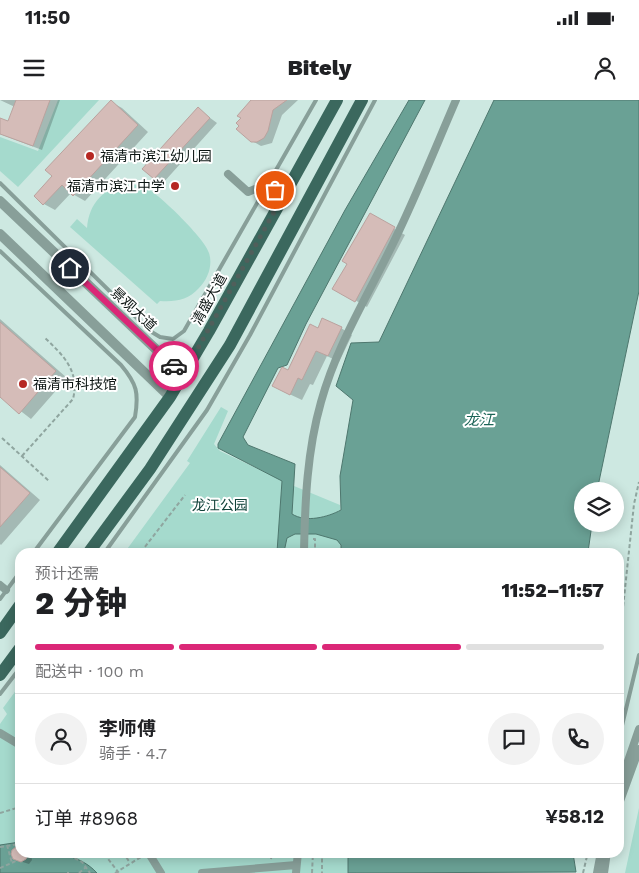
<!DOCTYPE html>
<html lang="zh">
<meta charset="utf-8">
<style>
:root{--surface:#fff;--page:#f2f2f2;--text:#202124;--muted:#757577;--line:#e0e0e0;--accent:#db2777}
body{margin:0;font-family:"Work Sans","Noto Sans SC",sans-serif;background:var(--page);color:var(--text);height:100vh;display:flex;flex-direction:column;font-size:19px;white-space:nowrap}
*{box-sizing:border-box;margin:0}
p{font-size:16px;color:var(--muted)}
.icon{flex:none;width:28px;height:28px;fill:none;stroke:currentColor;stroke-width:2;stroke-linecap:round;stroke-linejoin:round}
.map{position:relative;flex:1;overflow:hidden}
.details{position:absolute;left:15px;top:448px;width:609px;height:310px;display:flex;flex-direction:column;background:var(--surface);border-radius:15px;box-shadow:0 2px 12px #0003}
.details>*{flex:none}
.tools{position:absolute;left:574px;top:382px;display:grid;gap:10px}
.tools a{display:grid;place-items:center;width:50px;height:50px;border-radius:50%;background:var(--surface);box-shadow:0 2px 12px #0003;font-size:25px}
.pin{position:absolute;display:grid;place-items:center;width:42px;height:42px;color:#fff;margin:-21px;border:2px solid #fff;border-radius:50%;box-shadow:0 1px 5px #0007}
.courier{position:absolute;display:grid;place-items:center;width:50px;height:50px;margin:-25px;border:4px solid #db2777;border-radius:50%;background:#fff;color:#222;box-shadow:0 1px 6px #0007}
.overview em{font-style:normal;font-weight:800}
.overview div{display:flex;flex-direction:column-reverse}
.overview{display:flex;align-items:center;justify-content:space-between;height:85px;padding:0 20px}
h1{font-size:32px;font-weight:800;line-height:38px}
.bar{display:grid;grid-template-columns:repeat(4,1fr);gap:8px 5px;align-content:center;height:60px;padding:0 20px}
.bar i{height:6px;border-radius:4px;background:var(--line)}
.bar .selected{background:var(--accent)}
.bar p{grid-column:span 4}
.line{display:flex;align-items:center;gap:12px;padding:0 20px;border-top:1px solid var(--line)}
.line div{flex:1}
.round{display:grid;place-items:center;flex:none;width:52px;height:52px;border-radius:26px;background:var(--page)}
.status{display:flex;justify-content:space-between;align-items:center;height:35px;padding:0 25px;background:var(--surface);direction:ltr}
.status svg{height:14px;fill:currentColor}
header{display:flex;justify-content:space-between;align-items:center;height:65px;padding:0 20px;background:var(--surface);font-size:22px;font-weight:800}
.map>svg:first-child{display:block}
.green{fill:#a5dacd}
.water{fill:#6aa195;stroke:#4e776e}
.shadow{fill:#0003}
.building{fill:#d5bcb8;stroke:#baa29e}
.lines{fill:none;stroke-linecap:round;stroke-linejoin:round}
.path{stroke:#8fa59f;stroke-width:2;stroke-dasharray:4 2.5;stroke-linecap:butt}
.service{stroke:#889f99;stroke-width:4}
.minor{stroke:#889f99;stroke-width:8}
.tertiary{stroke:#889f99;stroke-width:10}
.primary{stroke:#3b685e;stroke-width:12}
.done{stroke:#505f5b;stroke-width:5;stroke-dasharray:0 9}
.route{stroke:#db2777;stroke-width:6}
.poi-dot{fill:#b62722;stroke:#fff;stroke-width:2}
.labels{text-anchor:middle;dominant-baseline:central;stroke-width:4;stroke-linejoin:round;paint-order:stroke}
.poi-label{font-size:14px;fill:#0c1513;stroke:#fff;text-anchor:start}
.street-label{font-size:14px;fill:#0c1513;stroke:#fff}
.park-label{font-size:14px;fill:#11433a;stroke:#fff}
.water-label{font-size:15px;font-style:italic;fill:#1c6558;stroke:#fff}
</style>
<div class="status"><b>11:50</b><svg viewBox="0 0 49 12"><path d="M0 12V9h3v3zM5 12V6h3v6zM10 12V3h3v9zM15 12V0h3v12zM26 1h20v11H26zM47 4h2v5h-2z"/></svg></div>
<header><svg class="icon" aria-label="menu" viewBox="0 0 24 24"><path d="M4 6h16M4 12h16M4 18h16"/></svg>Bitely<svg class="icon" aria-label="person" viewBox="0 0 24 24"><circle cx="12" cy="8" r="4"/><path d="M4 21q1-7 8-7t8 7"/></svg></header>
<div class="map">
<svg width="639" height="773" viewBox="0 0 639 773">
<rect width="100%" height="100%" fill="#cde8e1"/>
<path class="green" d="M58,0H99L18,87L0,71V37L38,51Z
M129,84C135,85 142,86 148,89C160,95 206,140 209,153C213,165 208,179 199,188C188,200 176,202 160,201L157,204L70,127L77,119L87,128C89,103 104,87 129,84Z
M221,307L228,311L214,344L220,351L294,386L340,405L341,452H125L190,363L187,361Z
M20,585V752L348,753V773H0V624L7,614L3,608Z
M639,708V773H625Z"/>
<path class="water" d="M409,0H425L306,224L287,265L278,268L243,337L248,345L295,364L292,414C306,423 328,417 341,410L340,376L353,300L336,286L351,243L379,242L494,0H639V191L597,391H582V424H592L588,452H341V445L337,440L316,434H295L287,438L284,452H277L282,381L218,348V344L345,110Z
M20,742V752C47,753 77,751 97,773H0V745Z
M348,753H573L576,772L348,773Z"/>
<path class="shadow" d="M0,0H60L42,50L0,34V22L9,23L15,7Z
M253,0H298L282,15L272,43L261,46L252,41Z
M111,2L122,8L148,32L85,101L71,93L55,110L44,104L54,76Z
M198,9L217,23L163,83L154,78Z
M370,115L405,135L367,207L334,188L348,163Z
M0,219L67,278L31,319L0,295Z
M341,228L352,235L339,262L327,256L313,285L310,284L302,300L285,292L288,272L318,229Z
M0,365L40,400L1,445L0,444Z
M20,748V752H28L31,755L32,760L29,764L16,760Z"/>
<path class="building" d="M16,0H50L33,46L0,34V18L8,21Z
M111,0L138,25L73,96L62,85L43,105L34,96L52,76L45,70Z
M251,0H287L273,10L268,31L264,38L257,42H251L236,29L239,26L236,23L241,18L237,16Z
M198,7L210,18L154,79L142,69Z
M370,113L395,127L355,202L332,189L347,164L342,161Z
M322,218L342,227L328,256L316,251L302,280L298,278L290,295L272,286L282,267L288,270L310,224L318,228Z
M0,222L56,271L19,314L0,297Z
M0,367L30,393L0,427Z
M20,744V752H29L26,759L21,762L13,759L11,754L12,750Z"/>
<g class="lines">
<path class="path" d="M2,338L49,381
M22,356L73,299C80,271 63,255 44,237
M313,439H315V452
M141,452L185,395
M619,545L634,404L639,382
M0,713L20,707
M7,745L12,763
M0,747L20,744
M63,752L82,762L90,773
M98,752L105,755L119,773
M123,752L130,763
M193,752H207
M322,752V773
M271,759L272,752
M0,768L16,761
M68,772V773
M79,773L86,767
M115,773L141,757
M312,773L313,752
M583,773L588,752"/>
<path class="service" d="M0,83L150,231L160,237L173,239L184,231L316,0
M267,84L281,95
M0,151L121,265C137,284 139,293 135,317L34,452
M105,452L207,310L250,235L375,0
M0,499L20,472
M0,594L20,568
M619,638L639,555"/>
<path class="minor" d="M228,74L248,92L267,84
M304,452C305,402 307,351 321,302C338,241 372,189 398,133C419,89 437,44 456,0
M0,485L6,490
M0,633L20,645
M619,687L639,629
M619,704L639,649
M148,752L161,773
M202,773L296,765
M296,773L298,752
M597,773L601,752
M604,773L607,752"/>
<path class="tertiary" d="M0,101L183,275
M0,134L170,297"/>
<path class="primary" d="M58,452L170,297L209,231L337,0
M89,452L150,369L230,245L362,0
M0,533L20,505
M0,575L20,548"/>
</g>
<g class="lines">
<path class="done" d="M174,266L183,275L283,96L275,90"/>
<path class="route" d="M70,168L174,266"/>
</g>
<g class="poi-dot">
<circle cx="90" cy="56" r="5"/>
<circle cx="175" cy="86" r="5"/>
<circle cx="23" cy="284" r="5"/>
</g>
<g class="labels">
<g class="poi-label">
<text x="100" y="56">福清市滨江幼儿园</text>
<text x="165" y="86" text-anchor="end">福清市滨江中学</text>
<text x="33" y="284">福清市科技馆</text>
</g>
<g class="street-label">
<text transform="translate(209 199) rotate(-61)">清盛大道</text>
<text transform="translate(134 209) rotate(43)">景观大道</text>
</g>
<g class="park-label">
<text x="220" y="405">龙江公园</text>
</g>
<g class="water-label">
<text x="479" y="320">龙江</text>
</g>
</g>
</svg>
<div class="tools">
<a><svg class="icon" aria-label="layers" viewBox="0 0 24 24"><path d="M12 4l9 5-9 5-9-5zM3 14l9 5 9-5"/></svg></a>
</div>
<div class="pin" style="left:275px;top:90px;background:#ea580c"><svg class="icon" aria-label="bag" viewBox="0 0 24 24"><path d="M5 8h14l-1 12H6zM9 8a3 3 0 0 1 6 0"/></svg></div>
<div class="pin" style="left:70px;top:168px;background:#1f2937"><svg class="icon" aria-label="home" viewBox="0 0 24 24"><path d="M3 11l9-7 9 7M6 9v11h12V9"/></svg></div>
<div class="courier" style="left:174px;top:266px"><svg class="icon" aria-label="car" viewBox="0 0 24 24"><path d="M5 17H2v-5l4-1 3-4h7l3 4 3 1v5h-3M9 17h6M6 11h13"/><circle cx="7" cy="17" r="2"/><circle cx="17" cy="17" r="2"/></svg></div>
<section class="details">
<div class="overview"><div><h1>2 分钟</h1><p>预计还需</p></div><em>11:52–11:57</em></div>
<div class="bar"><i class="selected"></i><i class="selected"></i><i class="selected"></i><i></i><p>配送中 · 100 m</p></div>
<div class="line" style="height:90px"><a class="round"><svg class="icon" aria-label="person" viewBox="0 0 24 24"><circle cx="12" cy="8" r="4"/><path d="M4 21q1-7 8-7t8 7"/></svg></a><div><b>李师傅</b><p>骑手 · 4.7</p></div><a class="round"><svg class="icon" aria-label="chat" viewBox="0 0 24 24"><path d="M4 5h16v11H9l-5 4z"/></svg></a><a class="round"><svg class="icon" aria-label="phone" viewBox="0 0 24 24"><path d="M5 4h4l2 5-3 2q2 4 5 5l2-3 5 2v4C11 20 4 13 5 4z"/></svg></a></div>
<div class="line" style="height:65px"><div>订单 #8968</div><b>¥58.12</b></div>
</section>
</div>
